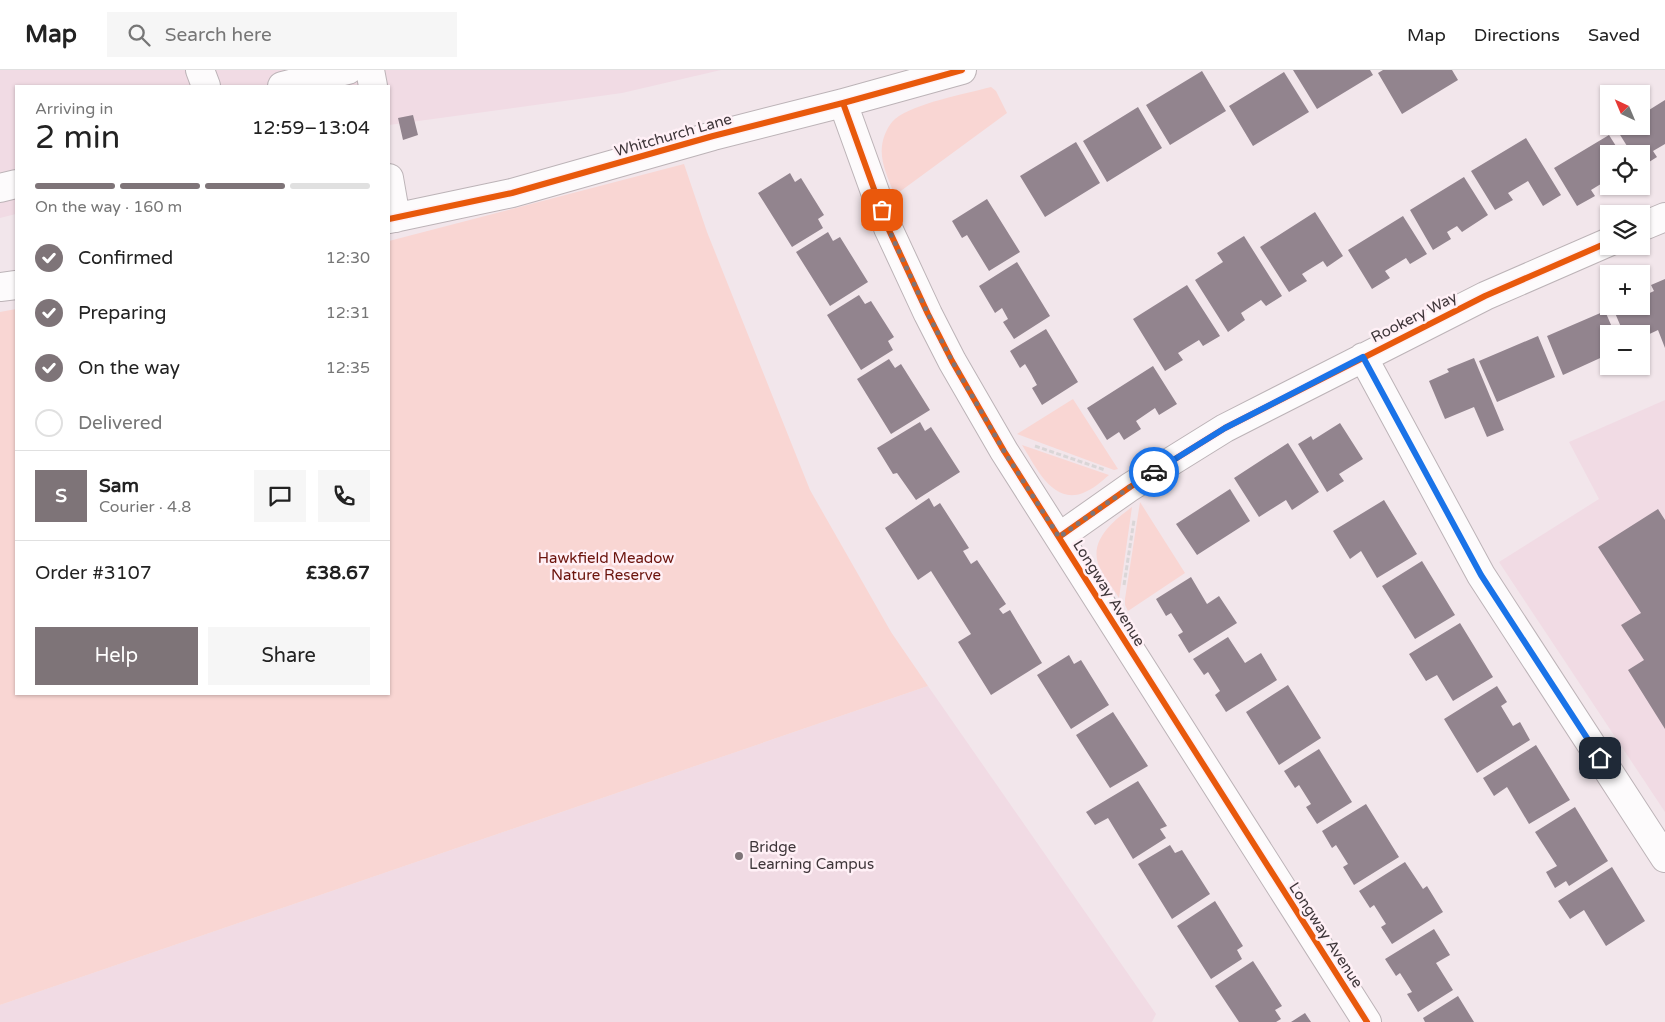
<!DOCTYPE html>
<meta charset="utf-8">
<style>
:root{--surface:#fff;--page:#f6f6f6;--text:#222;--muted:#767676;--line:#e0e0e0;--accent:#7e7478}
body{margin:0;font-family:"Varela Round",sans-serif;background:var(--page);color:var(--text);height:100vh;display:flex;flex-direction:column;font-size:19px;white-space:nowrap}
*{box-sizing:border-box;margin:0}
p{font-size:16px;color:var(--muted)}
.icon{flex:none;width:28px;height:28px;fill:none;stroke:currentColor;stroke-width:2;stroke-linecap:round;stroke-linejoin:round}
.map{position:relative;flex:1;overflow:hidden}
.sheet{position:absolute;left:15px;top:15px;width:375px;height:610px;display:flex;flex-direction:column;background:var(--surface);border-radius:0px;box-shadow:0 1px 4px #0004}
.sheet>*{flex:none}
.needle{width:32px;rotate:316deg}
.tools{position:absolute;left:1600px;top:15px;display:grid;gap:10px}
.tools a{display:grid;place-items:center;width:50px;height:50px;border-radius:0px;background:var(--surface);box-shadow:0 1px 4px #0004;font-size:25px}
.pin{position:absolute;display:grid;place-items:center;width:42px;height:42px;color:#fff;margin:-21px;border-radius:10px;box-shadow:0 2px 8px #0006}
.courier{position:absolute;display:grid;place-items:center;width:50px;height:50px;margin:-25px;border:4px solid #1a73e8;border-radius:50%;background:#fff;color:#222;box-shadow:0 1px 6px #0007}
.head em{font-style:normal;font-weight:600}
.head div{display:flex;flex-direction:column-reverse}
.head{display:flex;align-items:center;justify-content:space-between;height:85px;padding:0 20px}
h1{font-size:32px;font-weight:600;line-height:38px}
.bar{display:grid;grid-template-columns:repeat(4,1fr);gap:8px 5px;align-content:center;height:60px;padding:0 20px}
.bar i{height:6px;border-radius:4px;background:var(--line)}
.bar .on{background:var(--accent)}
.bar p{grid-column:span 4}
.line{display:flex;align-items:center;gap:12px;padding:0 20px;border-top:1px solid var(--line)}
.line div{flex:1}
.round{display:grid;place-items:center;flex:none;width:52px;height:52px;border-radius:0px;background:var(--page)}
ol{padding:0 20px;list-style:none}
li{display:flex;align-items:center;gap:15px;height:55px}
li p{margin-inline-start:auto}
li .icon{padding:5px;border-radius:50%;background:var(--accent);color:#fff;stroke-width:4}
li:last-child{color:var(--muted)}
li i{width:28px;height:28px;border:2px solid var(--line);border-radius:50%}
.action{display:flex;gap:10px;margin-top:auto;padding:10px 20px}
.action a{flex:1;height:58px;border-radius:0px;background:var(--accent);color:#fff;font-size:20px;font-weight:600;line-height:58px;text-align:center}
.action a+a{background:var(--page);color:var(--text)}
header{display:flex;align-items:center;gap:30px;box-sizing:border-box;height:70px;padding:0 25px;background:var(--surface);border-bottom:1px solid var(--line)}
header strong{font-size:24px}
nav{display:flex;gap:28px;margin-inline-start:auto;font-size:18px}
.search{width:350px;height:45px;background:var(--page);display:flex;align-items:center;gap:12px;box-sizing:border-box;padding:0 18px;border-radius:0px;color:var(--muted);font-size:19px}
.map>svg:first-child{display:block}
.built{fill:#f1dbe4}
.green{fill:#f9d6d3}
.building{fill:#92848e}
.lines{fill:none;stroke-linecap:round;stroke-linejoin:round}
.minor-casing{stroke:#bcb3b7;stroke-width:30}
.path{stroke:#dad6d7;stroke-width:3;stroke-dasharray:5 2.5;stroke-linecap:butt}
.minor{stroke:#fdfbfc;stroke-width:28}
.cycleway-casing{stroke:#fff0f6;stroke-width:9}
.cycleway{stroke:#e8590c;stroke-width:6}
.done{stroke:#7e7478;stroke-width:5;stroke-dasharray:0 9}
.route{stroke:#1a73e8;stroke-width:6}
.poi-dot{fill:#7e7478;stroke:#fff0f6;stroke-width:2}
.labels{text-anchor:middle;dominant-baseline:central;stroke-width:5;stroke-linejoin:round;paint-order:stroke}
.street-label{font-size:15px;fill:#3f363a;stroke:#fff0f6}
.park-label{font-size:15px;fill:#6b130c;stroke:#fff0f6}
.poi-label{font-size:15px;fill:#3f363a;stroke:#fff0f6;text-anchor:start}
</style>
<header>
<strong>Map</strong>
<div class="search"><svg class="icon" aria-label="search" viewBox="0 0 24 24"><circle cx="10" cy="10" r="6"/><path d="M15 15l6 6"/></svg>Search here</div>
<nav><a>Map</a><a>Directions</a><a>Saved</a></nav>
</header>
<div class="map">
<svg width="1665" height="952" viewBox="0 0 1665 952">
<rect width="100%" height="100%" fill="#f2e6eb"/>
<path class="built" d="M0,0H721L622,23L389,55V16H16V144L0,148Z
M1665,330V742L1499,492L1599,429L1569,372Z
M928,616L1156,944L1152,952H0V935Z"/>
<path class="green" d="M991,17L996,21L1007,43L898,123L893,121C888,108 880,91 882,76C883,67 888,55 895,49C915,33 965,24 991,17Z
M684,94L707,162L810,420L891,562L928,616L0,935V242L16,239V624H389V171Z
M1073,329L1118,399L1114,400L1017,364Z
M1022,375L1109,405C1101,412 1093,419 1083,423C1052,435 1035,395 1022,375Z
M1140,432L1185,503L1128,541L1125,535V529Z
M1132,437L1119,528C1113,518 1105,508 1100,498C1087,472 1113,451 1132,437Z"/>
<path class="building" d="M1293,0H1370L1373,5L1317,39Z
M1383,0H1452L1458,10L1402,44L1378,3Z
M1202,1L1226,41L1170,75L1146,35Z
M1284,2L1309,42L1253,76L1229,36Z
M1665,30V74L1653,81L1657,87L1641,97V84H1632L1617,60L1623,56H1641V45Z
M1138,37L1162,78L1107,112L1083,71Z
M413,45L418,65L403,70L398,48Z
M1609,65L1621,84H1609V109L1591,120L1595,126L1577,136L1554,98Z
M1526,68L1561,125L1543,136L1528,111L1508,123L1513,130L1495,140L1471,101Z
M1076,72L1100,113L1045,147L1020,106Z
M790,103L795,112L801,108L824,145L818,149L823,158L792,177L758,123Z
M1464,107L1488,145L1462,162L1457,156L1447,162L1451,169L1433,180L1410,140Z
M987,129L1020,182L989,201L967,165L962,168L952,151Z
M1315,142L1343,186L1327,197L1323,191L1302,204L1307,211L1289,222L1260,177Z
M1403,146L1427,184L1410,194L1406,188L1385,201L1390,208L1372,219L1348,180Z
M828,162L833,171L840,167L868,212L830,236L796,182Z
M1244,166L1282,226L1266,236L1261,230L1241,243L1245,250L1228,262L1195,210L1223,192L1217,183Z
M1017,192L1050,246L1014,269L1003,252L1008,249L1002,238L995,243L979,216Z
M1665,209V278L1658,260L1641,268V264H1624L1612,236H1641V227L1654,221L1651,215Z
M1187,215L1220,266L1203,276L1199,270L1178,283L1183,290L1165,301L1133,249Z
M859,225L865,234L871,231L894,267L888,271L893,280L861,300L827,245Z
M1605,241L1615,264H1609V284L1563,305L1547,266Z
M1046,259L1078,312L1042,335L1032,318L1037,315L1031,304L1025,294L1020,298L1010,281Z
M1538,266L1555,307L1497,332L1479,291Z
M1474,288L1504,360L1487,367L1474,337L1445,349L1429,311L1449,302L1447,299Z
M889,289L895,298L901,294L930,340L891,364L857,309Z
M1153,296L1177,334L1159,345L1155,338L1136,351L1141,359L1124,370L1119,362L1107,370L1087,338Z
M920,352L925,361L931,357L960,402L916,430L897,403L893,404L877,378Z
M1340,353L1363,389L1339,404L1344,411L1327,422L1298,374L1311,366L1313,370Z
M1288,373L1319,422L1292,440L1286,430L1259,447L1234,408Z
M1230,419L1250,451L1197,485L1176,454Z
M929,428L934,437L940,433L969,478L963,481L971,494L977,490L1006,534L999,539L1003,544L1010,540L1042,593L991,625L958,572L971,564L931,501L918,510L885,458Z
M1384,430L1417,484L1377,508L1361,481L1350,489L1333,461Z
M1658,439L1665,450V659L1628,600L1644,590L1621,555L1641,543L1598,477Z
M1422,491L1455,545L1415,569L1382,516Z
M1191,507L1207,534L1219,526L1237,553L1189,583L1178,565L1183,562L1171,543L1166,546L1156,529Z
M1460,553L1493,607L1453,631L1437,605L1426,611L1409,584Z
M1228,567L1245,593L1261,583L1277,610L1226,642L1215,625L1220,621L1208,602L1204,605L1193,589Z
M1069,585L1074,594L1081,590L1109,635L1071,659L1037,605Z
M1288,615L1321,668L1279,695L1246,642Z
M1497,616L1507,632L1501,636L1513,656L1520,652L1530,670L1477,703L1444,649Z
M1113,642L1148,696L1110,718L1076,665Z
M1536,675L1570,730L1529,754L1507,717L1494,726L1483,708Z
M1319,679L1352,732L1317,754L1306,737L1311,734L1299,715L1295,718L1284,701Z
M1138,711L1167,756L1160,759L1166,768L1133,789L1108,748L1095,755L1086,742Z
M1366,734L1399,787L1354,815L1343,797L1348,794L1336,775L1332,778L1322,761Z
M1575,737L1608,791L1569,816L1566,811L1555,818L1546,802L1557,796L1535,762Z
M1170,775L1175,783L1182,780L1210,824L1172,849L1138,794Z
M1405,792L1423,819L1427,816L1443,842L1392,874L1381,857L1386,854L1374,835L1370,838L1359,821Z
M1612,797L1645,851L1606,876L1584,840L1570,849L1558,831Z
M1215,831L1243,876L1237,880L1242,889L1211,909L1177,856Z
M1434,859L1450,885L1436,893L1453,920L1418,942L1407,924L1412,922L1400,903L1396,906L1385,889Z
M1253,891L1282,936L1275,940L1281,949L1276,952H1239L1215,916Z
M1458,926L1474,952H1425L1423,948Z
M1305,943L1311,952H1291Z"/>
<g class="lines">
<g class="minor-casing">
<path id="minor" d="M200,0L206,16
M370,0L373,16
M282,16L348,0
M843,33L888,158L928,244L952,291L1004,381L1367,952
M389,108L396,148
M0,118L16,114
M389,149L512,123L713,66L843,33L962,0
M1641,157L1665,147
M0,217L16,215
M1363,287L1481,505L1665,788
M1059,467L1130,417L1225,358L1485,226L1609,172"/>
</g>
<path class="path" d="M1035,376L1105,400
M1124,515L1134,450"/>
<use href="#minor" class="minor"/>
<g class="cycleway-casing">
<path id="cycleway" d="M843,33L888,158L928,244L952,291L1004,381L1367,952
M389,149L512,123L713,66L843,33L962,0
M1059,467L1130,417L1225,358L1485,226L1609,172"/>
</g>
<use href="#cycleway" class="cycleway"/>
</g>
<g class="lines">
<path class="done" d="M882,140L888,158L928,244L952,291L1004,381L1059,467L1130,417L1154,402"/>
<path class="route" d="M1154,402L1225,358L1363,287L1481,505L1600,688"/>
</g>
<circle class="poi-dot" cx="739" cy="786" r="5"/>
<g class="labels">
<g class="street-label">
<text transform="translate(673 65) rotate(-16)">Whitchurch Lane</text>
<text transform="translate(1414 247) rotate(-27)">Rookery Way</text>
<text transform="translate(1109 523) rotate(58)">Longway Avenue</text>
<text transform="translate(1326 865) rotate(57)">Longway Avenue</text>
</g>
<g class="park-label">
<text x="606" y="488">Hawkfield Meadow<tspan x="606" dy="17">Nature Reserve</tspan></text>
</g>
<g class="poi-label">
<text x="749" y="777">Bridge<tspan x="749" dy="17">Learning Campus</tspan></text>
</g>
</g>
</svg>
<div class="tools">
<a><svg class="needle" viewBox="-14 -14 28 28"><path d="M0-13l5 13h-10z" fill="#e53935"/><path d="M0 13l5-13h-10z" fill="#767676"/></svg></a>
<a><svg class="icon" aria-label="locate" viewBox="0 0 24 24"><circle cx="12" cy="12" r="6"/><path d="M12 2v4M12 18v4M2 12h4M18 12h4"/></svg></a>
<a><svg class="icon" aria-label="layers" viewBox="0 0 24 24"><path d="M12 4l9 5-9 5-9-5zM3 14l9 5 9-5"/></svg></a>
<a>+</a>
<a>−</a>
</div>
<div class="pin" style="left:882px;top:140px;background:#ea580c"><svg class="icon" aria-label="bag" viewBox="0 0 24 24"><path d="M5 8h14l-1 12H6zM9 8a3 3 0 0 1 6 0"/></svg></div>
<div class="pin" style="left:1600px;top:688px;background:#1f2937"><svg class="icon" aria-label="home" viewBox="0 0 24 24"><path d="M3 11l9-7 9 7M6 9v11h12V9"/></svg></div>
<div class="courier" style="left:1154px;top:402px"><svg class="icon" aria-label="car" viewBox="0 0 24 24"><path d="M5 17H2v-5l4-1 3-4h7l3 4 3 1v5h-3M9 17h6M6 11h13"/><circle cx="7" cy="17" r="2"/><circle cx="17" cy="17" r="2"/></svg></div>
<section class="sheet">
<div class="head"><div><h1>2 min</h1><p>Arriving in</p></div><em>12:59–13:04</em></div>
<div class="bar"><i class="on"></i><i class="on"></i><i class="on"></i><i></i><p>On the way · 160 m</p></div>
<ol>
<li><svg class="icon" aria-label="check" viewBox="0 0 24 24"><path d="M5 12l5 5 9-10"/></svg>Confirmed<p>12:30</p></li>
<li><svg class="icon" aria-label="check" viewBox="0 0 24 24"><path d="M5 12l5 5 9-10"/></svg>Preparing<p>12:31</p></li>
<li><svg class="icon" aria-label="check" viewBox="0 0 24 24"><path d="M5 12l5 5 9-10"/></svg>On the way<p>12:35</p></li>
<li><i></i>Delivered</li>
</ol>
<div class="line" style="height:90px"><b class="round" style="background:var(--accent);color:#fff">S</b><div><b>Sam</b><p>Courier · 4.8</p></div><a class="round"><svg class="icon" aria-label="chat" viewBox="0 0 24 24"><path d="M4 5h16v11H9l-5 4z"/></svg></a><a class="round"><svg class="icon" aria-label="phone" viewBox="0 0 24 24"><path d="M5 4h4l2 5-3 2q2 4 5 5l2-3 5 2v4C11 20 4 13 5 4z"/></svg></a></div>
<div class="line" style="height:65px"><div>Order #3107</div><b>£38.67</b></div>
<div class="action"><a>Help</a><a>Share</a></div>
</section>
</div>
